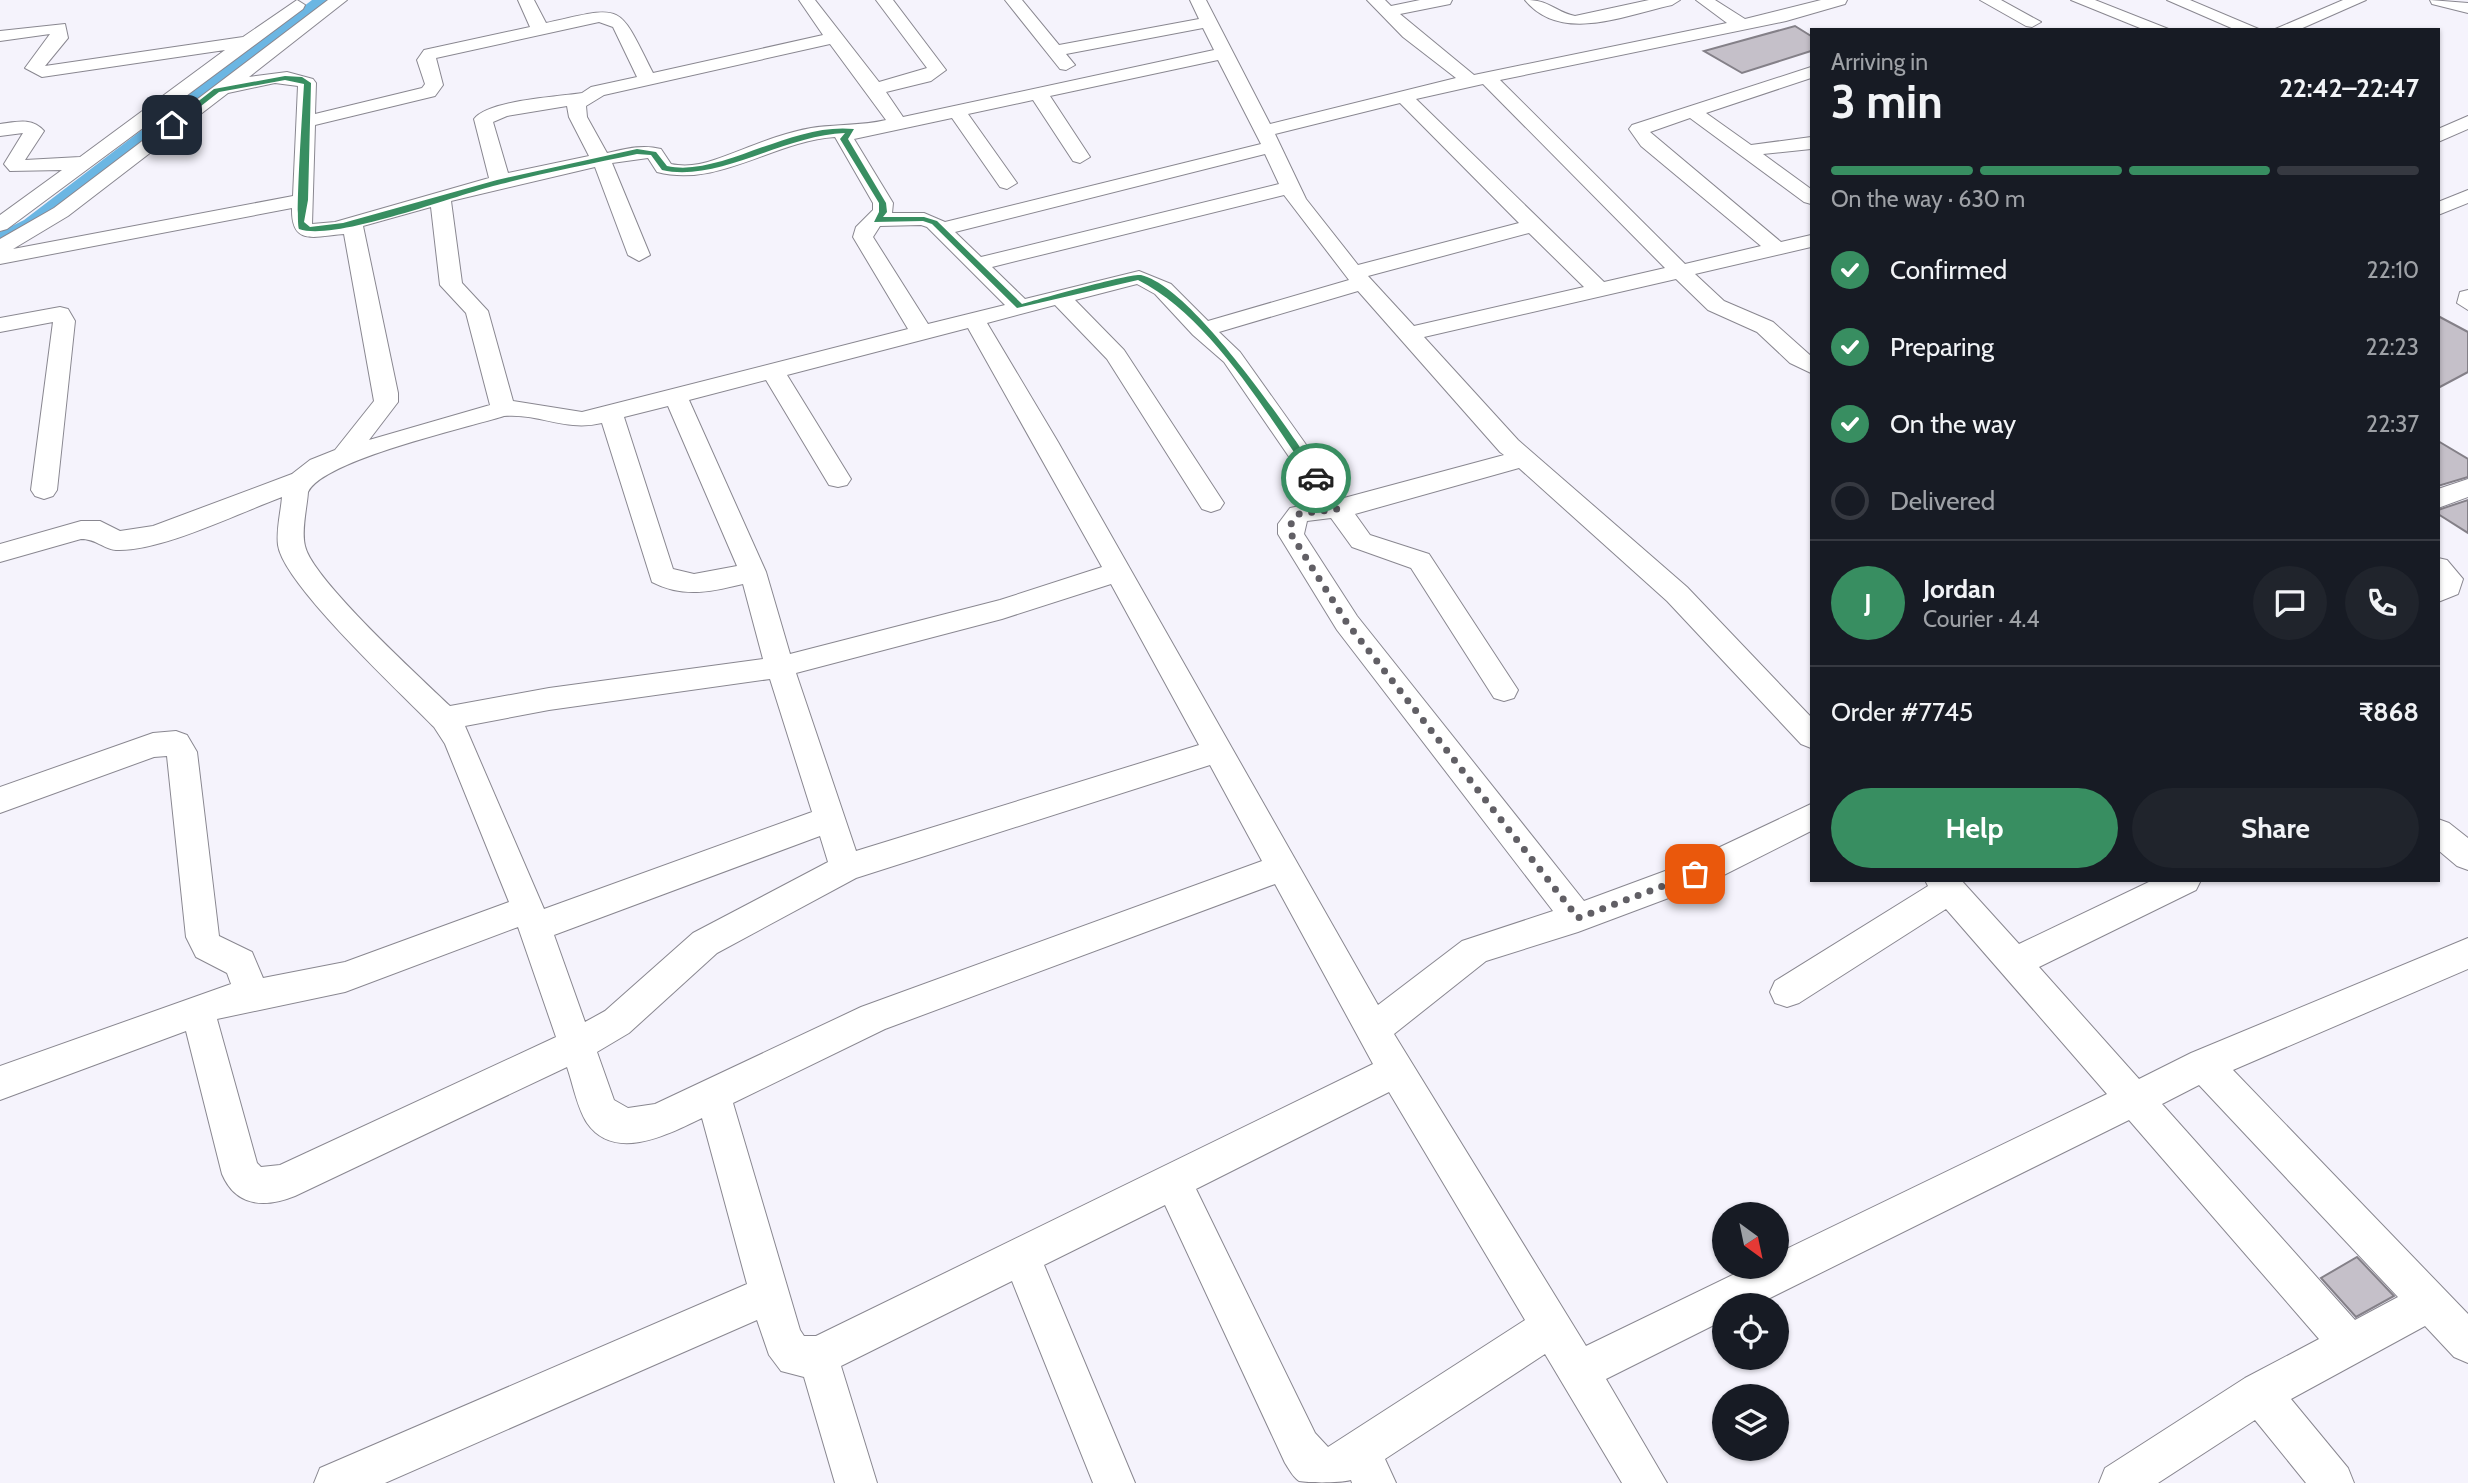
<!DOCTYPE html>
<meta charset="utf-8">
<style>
:root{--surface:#171b24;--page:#20242c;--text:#f1f3f6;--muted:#9ea1a6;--line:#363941;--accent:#388e61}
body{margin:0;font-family:Cabin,sans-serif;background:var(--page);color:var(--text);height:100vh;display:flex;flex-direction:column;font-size:26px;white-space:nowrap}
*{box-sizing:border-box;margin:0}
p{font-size:23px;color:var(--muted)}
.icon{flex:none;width:38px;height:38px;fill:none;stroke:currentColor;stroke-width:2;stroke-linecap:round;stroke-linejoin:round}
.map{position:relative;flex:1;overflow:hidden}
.panel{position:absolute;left:1810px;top:28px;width:630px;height:854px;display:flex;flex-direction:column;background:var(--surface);border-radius:0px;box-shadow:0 2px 5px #0004}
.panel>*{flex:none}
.needle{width:46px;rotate:147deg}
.fabs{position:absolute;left:1712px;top:1202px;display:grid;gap:14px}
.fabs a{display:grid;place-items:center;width:77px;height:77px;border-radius:50%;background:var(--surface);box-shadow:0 2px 5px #0004;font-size:35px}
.pin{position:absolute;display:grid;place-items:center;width:60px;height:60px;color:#fff;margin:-30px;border-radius:14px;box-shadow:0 4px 10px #0006}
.courier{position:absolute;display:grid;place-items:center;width:70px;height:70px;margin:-35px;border:5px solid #388e61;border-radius:50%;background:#fff;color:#222;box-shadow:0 2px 9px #0007}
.summary em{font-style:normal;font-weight:700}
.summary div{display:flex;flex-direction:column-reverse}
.summary{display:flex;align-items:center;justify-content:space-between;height:119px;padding:0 21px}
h1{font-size:46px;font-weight:700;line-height:52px}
.bar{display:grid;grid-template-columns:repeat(4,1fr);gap:10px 7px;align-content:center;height:84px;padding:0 21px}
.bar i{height:9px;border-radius:5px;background:var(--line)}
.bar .active{background:var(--accent)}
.bar p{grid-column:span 4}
.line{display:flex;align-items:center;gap:18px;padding:0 21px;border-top:2px solid var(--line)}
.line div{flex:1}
.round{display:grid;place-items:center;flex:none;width:74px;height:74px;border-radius:37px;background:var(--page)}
ol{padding:0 21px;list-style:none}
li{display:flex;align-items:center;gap:21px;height:77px}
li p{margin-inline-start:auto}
li .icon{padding:7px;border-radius:50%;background:var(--accent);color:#fff;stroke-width:4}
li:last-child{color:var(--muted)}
li i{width:38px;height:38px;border:4px solid var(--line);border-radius:50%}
.button{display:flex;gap:14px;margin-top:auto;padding:14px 21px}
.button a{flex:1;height:80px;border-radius:42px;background:var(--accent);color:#fff;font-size:28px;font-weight:700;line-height:80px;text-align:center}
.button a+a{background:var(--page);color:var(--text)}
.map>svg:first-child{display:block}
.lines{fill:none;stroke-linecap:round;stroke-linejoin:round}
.canal{fill:#6bb6e3;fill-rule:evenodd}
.building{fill:#c5c0c9;stroke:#848088;stroke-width:2}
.minor-casing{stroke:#898790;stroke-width:2}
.minor{fill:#fff;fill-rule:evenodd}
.route{fill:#388e61}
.done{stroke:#615f65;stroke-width:7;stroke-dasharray:0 12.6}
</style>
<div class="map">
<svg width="2468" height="1483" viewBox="0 0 2468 1483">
<rect width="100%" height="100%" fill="#f5f3fc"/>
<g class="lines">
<path class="canal" d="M312,0H332L40,230L0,248V232L24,220Z"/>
</g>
<path class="building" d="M1795,26L1811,36V51L1742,73L1704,51Z
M2438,316L2468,332V372L2438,388Z
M2438,441L2468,459V477L2438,486Z
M2468,500V533L2438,514V510Z
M2357,1257L2394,1296L2356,1317L2321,1278Z"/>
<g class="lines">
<g class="minor-casing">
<path id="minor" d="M297,0L305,5L303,9L7,229L0,231V215L62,170L10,171L4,164L23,133L0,136V124C16,122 32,117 44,131L25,160L80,157L225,50L42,77L25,68L50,34L0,41V31L65,24L68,38L45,66L243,37Z
M328,0H347L249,77L287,72L313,79L316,83L315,114L422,88L425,84L417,60L424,50L530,27L518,0H534L546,23C624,6 617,1 653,73L823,35L799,0H815L879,82L927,68L876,0H893L946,70L931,81L886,92L903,117L1214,50L1203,28L1066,54L1075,65L1066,70L1060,69L1005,0H1022L1059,45L1199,19L1190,0H1206L1270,124L1456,78L1403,37L1367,0H1385L1391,6L1420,0H1452L1450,4L1400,14L1474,75L1727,23L1696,0H1715L1745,19L1821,0H1847L1845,4L1786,21L1500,80L1685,264L1761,246L1641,146L1629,129L1632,125L1811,67V78L1706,113L1751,145L1811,137V149L1763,154L1811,189V204L1804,202L1690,118L1650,132L1781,242L1811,235V247L1695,274L1724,301L1773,322L1811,356V373L1790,363L1757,332L1708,310L1676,279L1424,337L1518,440L1687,587L1811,717V748L1801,744L1667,601L1519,468L1355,514L1370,535L1429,554L1518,690L1514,698L1504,701L1494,698L1411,568L1352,547L1331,518L1307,521L1304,534L1357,616L1584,901L1684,864L1811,804V831L1706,884L1578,932L1486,961L1394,1034L1586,1346L1749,1267H1776V1254L2107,1094L1946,909L1799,1003L1787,1007L1775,1003L1770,992L1775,981L1928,886L1925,880H1961L2019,944L2153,880H2201L2196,890L2039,967L2139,1079L2191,1053L2468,938V969L2233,1070L2468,1314V1363L2454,1357L2425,1326L2291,1399L2348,1468L2354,1483H2306L2255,1420L2158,1483H2099L2105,1468L2245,1378L2319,1339L2129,1120L1754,1306H1724V1320L1606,1379L1667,1483H1622L1545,1354L1385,1459L1396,1483H1352L1351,1480C1340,1483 1310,1483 1299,1481C1293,1477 1289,1469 1285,1463L1165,1205L1044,1265L1135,1483H1093L1012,1281L841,1366L877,1483H835L804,1377L781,1371L769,1355L757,1320L385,1483H314L320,1468L747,1284L702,1118C669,1134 615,1163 587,1123C577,1108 573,1084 567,1067L295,1196C265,1208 236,1207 222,1174L186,1031L0,1100V1066L231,984L227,973L196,957L186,937L167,756L154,757L0,813V787L153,733L176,731L187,735L197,752L219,936L252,952L263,978L345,962L509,902L445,744L434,727C402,694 283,584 278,545C276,530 281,511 282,497C239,513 160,552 116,550C103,549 97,539 81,539L0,562V544L81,521H100L120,531L153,526L292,474L310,460L335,450L374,401L344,234C315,236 291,247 292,208L0,264V239L54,208ZM599,22L613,27L637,77L591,87L582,93C557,97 489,100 474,119L489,178L335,222L312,224L315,125L435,96L443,85L436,58ZM830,44L886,120C861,126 837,124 811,128C777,134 746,149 714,160C700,165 685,167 671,164L661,149C642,144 625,149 607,153L587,117L586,106L604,95ZM1218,60L1261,144L945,222L924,213H892L893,203L854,139L952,118L1000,187L1007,189L1017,183L968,114L1033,100L1073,161L1080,163L1090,157L1050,96ZM275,83L298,86L293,196L13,249L68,216L228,93ZM1483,84L1665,268L1604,282L1416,99ZM1400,103L1519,223L1358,265L1306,199L1275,134ZM567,106L569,117L589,156L508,173L493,122L507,116ZM835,137L873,203V210L856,227L853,237L908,329L582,412L513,401L488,311L462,283L451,201L595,167L628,255L639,261L650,255L612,163L648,158L657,172C719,188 773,141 835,137ZM1265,154L1279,184L981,257L955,232ZM1284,195L1349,280L1208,321L1171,284L1139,271L1025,299L992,267ZM431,207L440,285L466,313L490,405L369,440L398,402V393L363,226ZM921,225L927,227L1005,305L928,324L873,237L880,226ZM1529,233L1584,287L1414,326L1368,276ZM1137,284L1155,294L1193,335L1224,362L1320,502L1290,508L1278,524V534L1337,630L1553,911L1462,941L1378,1005L1058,442L987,323L1055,305L1107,359L1202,509L1211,512L1220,509L1224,503L1124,350L1075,300ZM1358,291L1500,452L1504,455L1344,498L1240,352L1219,332ZM968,328L1102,567L1000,600L790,654L766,572L689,400L766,380L829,485L838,487L847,485L851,479L787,375ZM668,406L737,566L694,574L673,569L624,417ZM504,416C540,413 565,432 602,423L652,582C683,598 710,592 743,584L763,659L549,688L450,706C421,678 312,579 305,546C301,530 307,508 308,492C323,460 466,428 504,416ZM1111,584L1199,745L856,851L796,673L1002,619ZM770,679L812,812L544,909L465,726L549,710ZM1210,765L1262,861L861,1007L655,1104L628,1108L614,1100L597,1052L629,1033L717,953L856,878ZM820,836L828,862L693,933L605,1011L585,1022L554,935ZM1275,884L1373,1064L816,1336H804L800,1330L733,1103L885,1029ZM518,927L556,1037L280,1165L261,1167L257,1163L217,1019L345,992ZM2199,1085L2398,1297L2355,1320L2162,1104ZM1389,1092L1525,1320L1328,1447L1315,1433L1196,1189Z
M1525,0C1551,0 1553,11 1575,16L1649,0H1680L1672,5C1625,15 1561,44 1525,0Z
M1980,0H2001L2041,22L2032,27L2026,26Z
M2071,0H2095L2171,30H2145Z
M2167,0H2190L2261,30H2236Z
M2343,0H2366L2298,30H2273Z
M2430,0L2468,3V13L2432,4Z
M2468,116V129L2438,142V129Z
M2468,190V203L2438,215V202Z
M2468,290V310L2457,303L2460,292Z
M60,307L68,309L75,321L57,490L53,496L44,499L35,496L31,490L53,322L0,332V318Z
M2468,479V497L2438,508V489Z
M2438,558L2447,560L2463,579L2458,594L2438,602Z
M2438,819L2449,823L2468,838V870L2457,866L2438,850Z"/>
</g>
<use href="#minor" class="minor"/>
</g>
<path class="route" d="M285,76L302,77L311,83L308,200L304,222L310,227L343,223L497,180L637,149L656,152L667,166C720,178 790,122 854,129L848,139L886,203L887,212L883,217H924L937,221L1022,304C1039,299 1131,273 1141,275C1193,287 1290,432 1321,478L1313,480C1267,414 1210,316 1138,280L1017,308L932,224L923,221L874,222L879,212V203L840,139L845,133C784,135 717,183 662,170L651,155L637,154C591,164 546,172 501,184C458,194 335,242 299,229C295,221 303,103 304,84L285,80L219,92L174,127L168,125L214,89Z"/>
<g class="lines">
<path class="done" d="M1316,478L1337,509L1299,514L1291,524V534L1347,623L1578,918L1695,874"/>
</g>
</svg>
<div class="fabs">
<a><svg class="needle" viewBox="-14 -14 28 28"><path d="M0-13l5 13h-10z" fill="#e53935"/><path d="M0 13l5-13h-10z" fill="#9ea1a6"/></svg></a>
<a><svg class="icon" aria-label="locate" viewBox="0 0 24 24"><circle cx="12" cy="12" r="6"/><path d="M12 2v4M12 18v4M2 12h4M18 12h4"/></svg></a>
<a><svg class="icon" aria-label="layers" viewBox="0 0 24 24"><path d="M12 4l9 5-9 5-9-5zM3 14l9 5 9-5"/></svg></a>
</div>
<div class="pin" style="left:1695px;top:874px;background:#ea580c"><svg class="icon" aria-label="bag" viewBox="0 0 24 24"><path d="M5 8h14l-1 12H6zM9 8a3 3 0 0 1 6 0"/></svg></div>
<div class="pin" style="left:172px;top:125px;background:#1f2937"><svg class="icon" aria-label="home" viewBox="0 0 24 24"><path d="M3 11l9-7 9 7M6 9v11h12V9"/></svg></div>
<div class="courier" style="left:1316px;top:478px"><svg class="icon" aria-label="car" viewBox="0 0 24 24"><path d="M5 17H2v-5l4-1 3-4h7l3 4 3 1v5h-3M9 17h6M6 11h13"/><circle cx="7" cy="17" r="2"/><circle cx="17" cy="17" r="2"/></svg></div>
<section class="panel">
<div class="summary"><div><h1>3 min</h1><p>Arriving in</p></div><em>22:42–22:47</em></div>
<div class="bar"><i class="active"></i><i class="active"></i><i class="active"></i><i></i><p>On the way · 630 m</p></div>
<ol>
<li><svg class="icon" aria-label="check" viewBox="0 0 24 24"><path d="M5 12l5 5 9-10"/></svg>Confirmed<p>22:10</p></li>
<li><svg class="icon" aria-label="check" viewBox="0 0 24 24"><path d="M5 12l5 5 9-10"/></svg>Preparing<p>22:23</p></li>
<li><svg class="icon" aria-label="check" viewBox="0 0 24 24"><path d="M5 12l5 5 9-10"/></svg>On the way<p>22:37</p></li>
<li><i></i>Delivered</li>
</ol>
<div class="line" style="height:126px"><b class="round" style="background:var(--accent);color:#fff">J</b><div><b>Jordan</b><p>Courier · 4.4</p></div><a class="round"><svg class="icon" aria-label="chat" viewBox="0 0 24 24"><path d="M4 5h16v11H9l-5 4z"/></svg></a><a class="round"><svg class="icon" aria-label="phone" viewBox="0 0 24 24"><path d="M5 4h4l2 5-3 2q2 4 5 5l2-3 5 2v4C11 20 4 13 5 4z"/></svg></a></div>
<div class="line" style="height:91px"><div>Order #7745</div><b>₹868</b></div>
<div class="button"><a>Help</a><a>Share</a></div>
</section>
</div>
